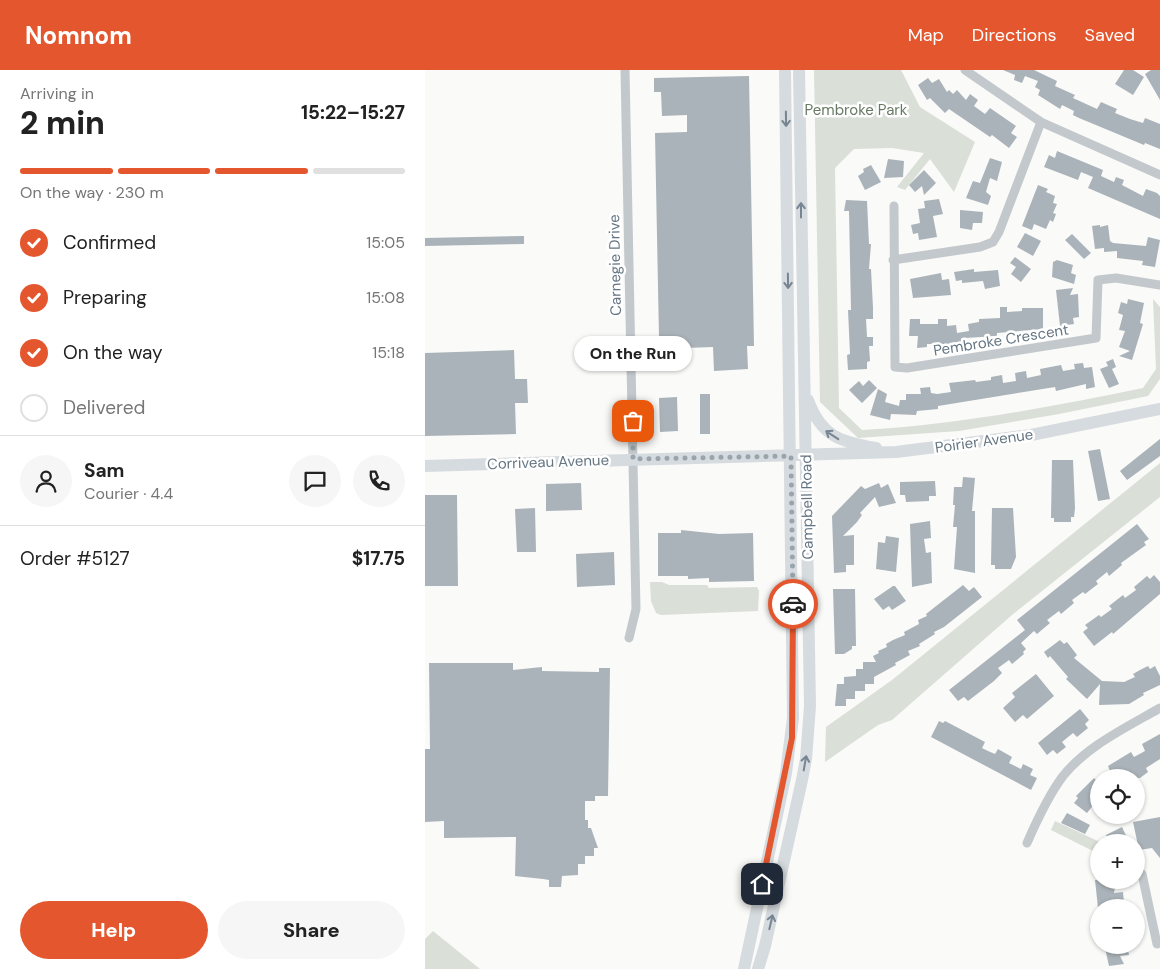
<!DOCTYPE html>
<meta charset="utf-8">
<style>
:root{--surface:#fff;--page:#f6f6f6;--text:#222;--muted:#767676;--line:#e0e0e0;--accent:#e4572e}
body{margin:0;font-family:"DM Sans",sans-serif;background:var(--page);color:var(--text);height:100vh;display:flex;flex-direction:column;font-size:19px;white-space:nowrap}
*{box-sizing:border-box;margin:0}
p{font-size:16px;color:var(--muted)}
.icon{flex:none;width:28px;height:28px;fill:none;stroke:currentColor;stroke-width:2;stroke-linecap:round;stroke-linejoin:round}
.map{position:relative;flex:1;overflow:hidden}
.side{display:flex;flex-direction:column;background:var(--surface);width:425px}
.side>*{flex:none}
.tools{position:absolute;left:665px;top:699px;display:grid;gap:10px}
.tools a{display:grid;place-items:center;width:55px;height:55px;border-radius:50%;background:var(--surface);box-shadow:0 1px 4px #0004;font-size:25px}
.pin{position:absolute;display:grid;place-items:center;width:42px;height:42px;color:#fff;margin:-21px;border-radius:10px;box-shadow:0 2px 8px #0006}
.courier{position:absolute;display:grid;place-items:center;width:50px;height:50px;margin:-25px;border:4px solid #e4572e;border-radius:50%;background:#fff;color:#222;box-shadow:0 1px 6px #0007}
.bubble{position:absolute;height:35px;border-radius:18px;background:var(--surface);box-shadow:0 1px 4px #0004;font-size:16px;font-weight:800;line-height:35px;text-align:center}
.summary em{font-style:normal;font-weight:800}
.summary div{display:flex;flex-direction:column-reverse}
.summary{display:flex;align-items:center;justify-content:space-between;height:85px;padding:0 20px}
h1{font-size:32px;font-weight:800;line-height:38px}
.bar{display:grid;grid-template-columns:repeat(4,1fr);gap:8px 5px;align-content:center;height:60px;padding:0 20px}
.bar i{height:6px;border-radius:4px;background:var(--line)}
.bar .current{background:var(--accent)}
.bar p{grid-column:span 4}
.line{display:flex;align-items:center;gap:12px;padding:0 20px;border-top:1px solid var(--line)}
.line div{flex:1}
.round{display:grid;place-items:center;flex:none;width:52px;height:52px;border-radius:26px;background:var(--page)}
ol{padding:0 20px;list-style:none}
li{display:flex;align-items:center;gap:15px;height:55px}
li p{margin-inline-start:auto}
li .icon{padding:5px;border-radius:50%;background:var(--accent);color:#fff;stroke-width:4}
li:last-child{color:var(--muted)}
li i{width:28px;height:28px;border:2px solid var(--line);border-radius:50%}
.button{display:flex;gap:10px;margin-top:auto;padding:10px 20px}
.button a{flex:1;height:58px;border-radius:30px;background:var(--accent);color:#fff;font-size:20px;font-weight:800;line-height:58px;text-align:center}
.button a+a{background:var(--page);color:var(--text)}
header{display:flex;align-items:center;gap:30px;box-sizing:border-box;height:70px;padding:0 25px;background:var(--accent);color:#fff}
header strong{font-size:24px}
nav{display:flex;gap:28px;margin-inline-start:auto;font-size:18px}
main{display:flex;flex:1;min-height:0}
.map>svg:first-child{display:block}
.green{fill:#dadfd7}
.building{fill:#aab3b9}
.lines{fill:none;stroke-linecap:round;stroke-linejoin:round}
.street{stroke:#c3c8cc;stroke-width:9}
.secondary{stroke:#d6dbdf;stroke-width:12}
.oneway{stroke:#768591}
.done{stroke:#99a4ac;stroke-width:5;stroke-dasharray:0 9}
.route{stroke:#e4572e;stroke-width:6}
.labels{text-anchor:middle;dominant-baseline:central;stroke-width:5;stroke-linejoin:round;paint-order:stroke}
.park-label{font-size:15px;fill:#687a64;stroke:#fff}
.street-label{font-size:15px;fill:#657683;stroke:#fff}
</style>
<header>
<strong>Nomnom</strong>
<nav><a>Map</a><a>Directions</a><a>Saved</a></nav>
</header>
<main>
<section class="side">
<div class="summary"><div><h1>2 min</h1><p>Arriving in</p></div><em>15:22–15:27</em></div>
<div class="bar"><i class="current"></i><i class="current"></i><i class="current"></i><i></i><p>On the way · 230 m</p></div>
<ol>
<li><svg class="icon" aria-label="check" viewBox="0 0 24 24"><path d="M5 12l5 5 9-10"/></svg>Confirmed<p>15:05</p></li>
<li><svg class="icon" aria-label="check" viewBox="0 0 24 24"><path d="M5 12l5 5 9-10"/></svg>Preparing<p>15:08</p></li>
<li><svg class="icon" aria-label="check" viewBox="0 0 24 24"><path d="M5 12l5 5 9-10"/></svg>On the way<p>15:18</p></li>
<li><i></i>Delivered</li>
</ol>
<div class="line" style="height:90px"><a class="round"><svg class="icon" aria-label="person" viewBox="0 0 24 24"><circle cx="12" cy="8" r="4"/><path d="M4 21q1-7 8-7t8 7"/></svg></a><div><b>Sam</b><p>Courier · 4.4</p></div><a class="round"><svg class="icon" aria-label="chat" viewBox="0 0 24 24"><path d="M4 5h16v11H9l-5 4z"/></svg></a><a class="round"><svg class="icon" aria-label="phone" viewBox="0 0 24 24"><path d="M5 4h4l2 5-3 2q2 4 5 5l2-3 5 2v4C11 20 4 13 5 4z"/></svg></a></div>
<div class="line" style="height:65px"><div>Order #5127</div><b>$17.75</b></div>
<div class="button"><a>Help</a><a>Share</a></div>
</section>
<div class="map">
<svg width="735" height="899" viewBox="0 0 735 899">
<rect width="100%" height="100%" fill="#fafaf8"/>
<path class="green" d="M389,0H476L495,37L550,72L529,122L505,89L480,120L472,117L499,83L467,78L429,79L410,98L414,338L437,360C532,355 625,337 718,318L731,299L728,229L735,237V309L723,326L634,344L534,361L433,368L395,332Z
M735,393V427L587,545L467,650L453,655L400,692L401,657L467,610Z
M225,512H237L244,515H282L284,518L332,517L334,521L333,541L236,545L231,543L226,531Z
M630,751L675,772L674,784L626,760Z
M8,861L55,899H0V869Z"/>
<path class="building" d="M578,0H609L632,11L630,16L650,25L648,28L672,39L676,32L692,39L690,43L705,49L718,53L720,48L735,54V79L720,73L719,75L654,48L648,45L649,41L637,35L635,39L613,25L615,20L610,17L613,11L600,6L597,13L589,10L590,5Z
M699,0H708L719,7L708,25L690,14Z
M726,0H735V30L720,4Z
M324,6L329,276H322L323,299L289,301L288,277L260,278V296H240V278H229L228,268H234L230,63L262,62V45L237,46L236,22H229V8Z
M503,8L507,13L514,9L522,22L524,20L528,24L532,20L541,30L545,24L553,30L549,36L560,44L565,38L591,56L586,63L592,67L584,78L567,65L565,67L524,39L520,43L505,28L502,30L493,15Z
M632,81L678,100L676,106L689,112L691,107L699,110L697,115L718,126L721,119L732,123L735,126V149L663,118L668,107L656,102L653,110L619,97L624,85L630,88Z
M565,88L577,92L572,111L565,108L561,122L566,126L563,135L541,128L548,111L555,113Z
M463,89L479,91L478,107L459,108Z
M446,95L456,112L440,120L433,106L439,102L438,99Z
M499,100L511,113L499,125L497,116L490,122L484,115Z
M613,115L623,119L621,122L630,126L628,133L632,134L628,143L631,144L628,152L625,150L621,159L609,154L607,160L597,156Z
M514,129L518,144L508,146L512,167L494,170L493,163L488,164L486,155L495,153L493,139L500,138L499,131Z
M421,130L442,131L444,174H446L444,199H446L448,238V249H441L442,267H448V276H444L445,291L442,292V299L423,300L422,285L425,284L423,240H426L424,141H419Z
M535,140L558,142L557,153H548L547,160L535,158Z
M675,155V157L683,155L685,171L688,173L721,176L723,167L735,170L730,197L717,195L718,191L692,188V181L679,182V178L670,179L667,156Z
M600,163L616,171L608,186L592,177Z
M647,164L666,183L659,189L640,170Z
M99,166V174L0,176V168Z
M590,187L606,199L596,212L586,204L591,197L585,193Z
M632,190L648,195L646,203L651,205L649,214L627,207L628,192Z
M549,199V202L573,200L575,216L560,219L558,211L537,213V210L531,211L529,202Z
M516,203L517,210L524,209L526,225L488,228L485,209Z
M648,218L645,225L653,224L654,247L648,248L649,254L635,256L631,220Z
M703,229L719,233L715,253L718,254L707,290L694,286L705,281L694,277L700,261L694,260L698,245L693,243L696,232L702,234Z
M575,237H582V242L597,241V238H618V259L572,263V266L540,268V271L525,274H502V277L492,278L493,266H484L485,249H495V254H513V249H522V256L531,255L532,263L544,261L543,254L554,252V249L575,248Z
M89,280L90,309H102L103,333H90L91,364L0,366V283Z
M688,289L691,297L687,299L694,314L684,318L675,299L683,296L681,292Z
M658,293L659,298L667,297L670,317L661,319V314L631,321L630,317L513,336V339L492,341L491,345L466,344L465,350L445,345L453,319L462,324L460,332L474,336L475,330H481V324H496L495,318L505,317L506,323L512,324L526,322L524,313L550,310L551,312L566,310V307L577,305L578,313L591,311L590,303L601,301L602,308L616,305L615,299L636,295L638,301L650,299L649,294Z
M444,310L452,318L437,333L424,320L434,311L438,316Z
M275,324H285V364H275Z
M252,327L253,361L235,362L234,328Z
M735,369V386L702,410L695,401Z
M675,379L685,429L673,431L663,381Z
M627,390H648L650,438L649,447H646V452H629V448H626Z
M538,407L550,408L547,441H550V503L529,499L532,457H528L530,435H528L529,417H537Z
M510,411L511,426H504V431L481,432L480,425H475V412Z
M156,413L157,440L121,441V414Z
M454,413L456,418L463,414L471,433L454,437L450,427L435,443L437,445L432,452L418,466L429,465V495H421V502L409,503L407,446L436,416L440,419Z
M0,425H32L33,516H0Z
M110,438L111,482H92L90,439Z
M567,438H588L591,487L586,499H570V495H566Z
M505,451L506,468L499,469L501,483L506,482L507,513L487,517L485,454Z
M712,454L724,469L719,472L721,475L696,493L697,495L684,506L682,502L671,511L673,514L660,524L658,522L647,530L649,533L636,544L634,541L622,550L625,553L612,564L609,561L596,573L601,579L598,582L599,584L587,594L584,590L573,598L577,603L569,611L543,631L539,627L533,631L524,620L600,560L592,550Z
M256,460L294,464L328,463L329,511L284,512V508L263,509V506H233V463H256Z
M461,466L474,468L471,502L451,499L453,472L460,473Z
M189,482L190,515L152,517L151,484Z
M729,505L735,512V524L688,564L687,562L669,576L658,562L663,558L660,555L674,545L676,547L687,539L684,536L698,525L700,528L711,520L709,517L722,506L725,509Z
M538,515L544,521L549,517L557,527L519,557L509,562L510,564L494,574L495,576L483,581L485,585L470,593L471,595L449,607V614H440V621H430V629H421V636H410L412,614H419V607L431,606V599H438V592H451L448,586L454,583L453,581L462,577L461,574L468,570L480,565L479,562L494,554L493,550L502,546L501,544Z
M468,516H470L481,531L467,540L464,536L458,540L449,529Z
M408,519H430L431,576H427V579L419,584H410Z
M635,570L639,574L642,572L652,585L649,588L677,611L699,612L710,607L708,604L715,600L723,596L725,599L730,596L735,606V615L718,623L719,625L704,634L674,635L675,614L662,629L641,609L643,607L625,586L623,588L619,582Z
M4,593H88V600L117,597V601L174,602V598H185L183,726H170V731H160V750H163V758H166L173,778H169V786H160V794H153V805L137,806L136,817H124V810L118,809L90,806L91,767L19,768V751L0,752V679H5Z
M611,604L629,626L602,649L598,645L590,652L578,638L590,627L587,623Z
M655,639L664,650L660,654L663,658L652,667L648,663L637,672L641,677L632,684L628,680L622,685L613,673Z
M514,651L518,653L520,651L560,672L557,678L563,681L570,684L573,679L587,687L584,693L596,699L598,694L608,699L605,705L612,708L606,720L506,667Z
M735,664V689L721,698L723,702L715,708H688L683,696L706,682L709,687L720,681L717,674Z
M669,708L674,713V728L662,743L649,733L653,728L651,726Z
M642,743L665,755L660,764L636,753Z
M735,747V788L727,778L714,780L708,752Z
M697,757L704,772H684L681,765Z
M670,810H691L689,823L698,822L699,833L689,834L690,838H673Z
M702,875L704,885L695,886L699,894L684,896L680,878Z"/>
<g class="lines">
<path class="street" d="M200,0L211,539L204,568
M540,0L616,52L735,105
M469,136L470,297L482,298L671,268L673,210L691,208L735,215
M468,190L555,177L568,172L574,162L616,52
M602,773C612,750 623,726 638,706C662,676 702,657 735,638
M717,804L732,874L735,873"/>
<path class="secondary" d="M383,330C396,366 415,372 451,378
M0,396L471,382L606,365L735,339
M319,899L361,703L368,648L360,0
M333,899L340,876L377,710L381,689L385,636L374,0"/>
</g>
<defs><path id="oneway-shaft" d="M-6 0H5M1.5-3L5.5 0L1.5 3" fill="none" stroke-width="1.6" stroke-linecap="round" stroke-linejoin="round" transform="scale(1.25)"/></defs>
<g class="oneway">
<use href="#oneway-shaft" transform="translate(361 49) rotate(89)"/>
<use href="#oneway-shaft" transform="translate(376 140) rotate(-90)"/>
<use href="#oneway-shaft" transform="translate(363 211) rotate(89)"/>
<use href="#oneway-shaft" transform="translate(407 365) rotate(-147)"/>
<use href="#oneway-shaft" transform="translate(380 693) rotate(-80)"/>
<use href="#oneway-shaft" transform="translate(346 852) rotate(-77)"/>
</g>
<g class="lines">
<path class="done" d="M208,351V389L366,386L368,534"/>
<path class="route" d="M337,814L367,668L368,534"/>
</g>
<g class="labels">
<g class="park-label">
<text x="431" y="40">Pembroke Park</text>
</g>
<g class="street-label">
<text transform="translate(190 195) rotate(-91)">Carnegie Drive</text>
<text transform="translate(576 270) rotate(-9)">Pembroke Crescent</text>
<text transform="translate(559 371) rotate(-8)">Poirier Avenue</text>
<text transform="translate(123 392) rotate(-2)">Corriveau Avenue</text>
<text transform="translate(382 437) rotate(-91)">Campbell Road</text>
</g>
</g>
</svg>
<div class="tools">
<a><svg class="icon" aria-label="locate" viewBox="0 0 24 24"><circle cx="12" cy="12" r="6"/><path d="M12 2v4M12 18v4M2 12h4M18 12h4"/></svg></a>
<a>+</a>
<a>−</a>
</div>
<div class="pin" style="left:208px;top:351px;background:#ea580c"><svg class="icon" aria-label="bag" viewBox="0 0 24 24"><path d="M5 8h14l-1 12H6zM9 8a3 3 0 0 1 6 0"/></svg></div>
<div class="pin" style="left:337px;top:814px;background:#1f2937"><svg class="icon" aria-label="home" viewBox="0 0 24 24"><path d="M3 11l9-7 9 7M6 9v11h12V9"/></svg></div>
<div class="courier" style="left:368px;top:534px"><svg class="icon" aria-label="car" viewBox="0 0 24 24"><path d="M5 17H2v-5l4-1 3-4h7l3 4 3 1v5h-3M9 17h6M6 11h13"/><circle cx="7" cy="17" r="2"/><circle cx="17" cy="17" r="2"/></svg></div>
<div class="bubble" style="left:149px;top:266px;width:118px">On the Run</div>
</div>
</main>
